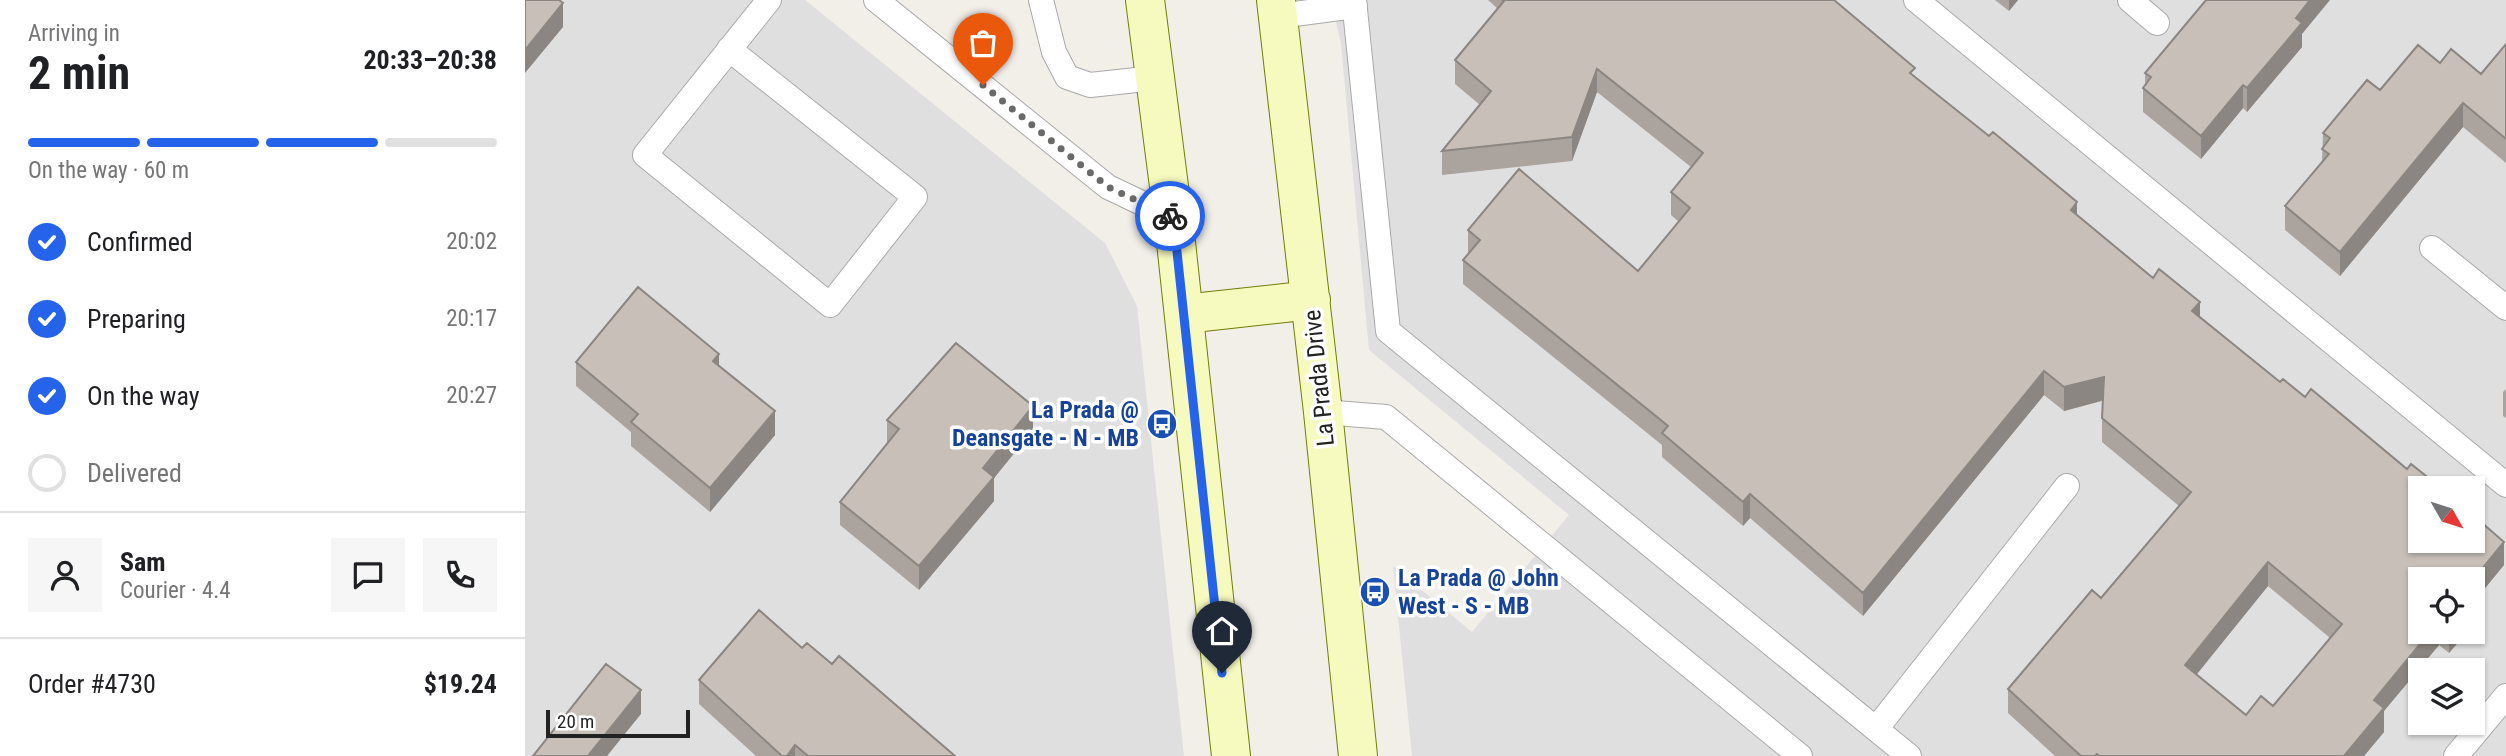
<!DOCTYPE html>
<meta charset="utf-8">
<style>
:root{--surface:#fff;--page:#f6f6f6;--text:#202124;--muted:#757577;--line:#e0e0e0;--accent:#2563eb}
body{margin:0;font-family:"Roboto Condensed",sans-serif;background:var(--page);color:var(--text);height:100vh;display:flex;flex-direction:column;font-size:26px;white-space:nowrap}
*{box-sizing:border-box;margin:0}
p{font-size:23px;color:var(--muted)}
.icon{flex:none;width:38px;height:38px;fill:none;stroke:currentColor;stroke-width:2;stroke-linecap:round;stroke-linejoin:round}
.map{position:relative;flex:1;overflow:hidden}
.panel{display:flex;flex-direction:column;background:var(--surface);width:525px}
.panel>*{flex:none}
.needle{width:46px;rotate:129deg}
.tools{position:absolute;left:1883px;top:476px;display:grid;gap:14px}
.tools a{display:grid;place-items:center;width:77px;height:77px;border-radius:0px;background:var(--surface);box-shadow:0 2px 5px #0004;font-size:35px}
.scale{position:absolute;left:21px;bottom:18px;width:144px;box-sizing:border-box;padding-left:7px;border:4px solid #222;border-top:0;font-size:19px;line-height:24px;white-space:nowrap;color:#222;-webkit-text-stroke:5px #fff;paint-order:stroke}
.pin{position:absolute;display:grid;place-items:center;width:60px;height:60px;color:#fff;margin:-72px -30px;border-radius:50% 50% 50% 0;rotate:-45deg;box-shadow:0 0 7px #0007}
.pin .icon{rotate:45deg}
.courier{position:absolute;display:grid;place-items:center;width:70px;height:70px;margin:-35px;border:5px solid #2563eb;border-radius:50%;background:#fff;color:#222;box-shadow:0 2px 9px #0007}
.overview em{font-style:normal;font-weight:700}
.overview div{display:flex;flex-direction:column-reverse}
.overview{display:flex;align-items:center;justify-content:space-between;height:119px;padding:0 28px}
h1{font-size:46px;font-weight:700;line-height:52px}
.bar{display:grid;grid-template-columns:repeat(4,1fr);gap:10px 7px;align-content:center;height:84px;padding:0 28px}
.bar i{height:9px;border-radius:5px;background:var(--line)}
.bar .active{background:var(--accent)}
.bar p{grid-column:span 4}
.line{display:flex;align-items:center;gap:18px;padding:0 28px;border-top:2px solid var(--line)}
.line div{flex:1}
.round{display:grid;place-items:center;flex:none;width:74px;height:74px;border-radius:0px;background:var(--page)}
ol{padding:0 28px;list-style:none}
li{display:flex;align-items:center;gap:21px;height:77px}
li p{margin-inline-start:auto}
li .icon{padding:7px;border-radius:50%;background:var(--accent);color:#fff;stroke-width:4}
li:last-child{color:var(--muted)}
li i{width:38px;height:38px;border:4px solid var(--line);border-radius:50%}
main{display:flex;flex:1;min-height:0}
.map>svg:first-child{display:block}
.residential{fill:#e0dfdf;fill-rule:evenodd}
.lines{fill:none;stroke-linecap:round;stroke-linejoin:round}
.lane-casing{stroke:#a9a9a9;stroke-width:26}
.secondary-casing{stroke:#707d05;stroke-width:40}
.lane{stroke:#fff;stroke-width:24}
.secondary{stroke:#f7fabf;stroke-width:38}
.wall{fill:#aba49e;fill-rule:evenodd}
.shaded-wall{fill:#8b8681}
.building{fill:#c7bfb8;stroke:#8b8681;stroke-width:2;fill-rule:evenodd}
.done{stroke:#6b6a68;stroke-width:7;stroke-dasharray:0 12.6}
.route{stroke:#2563eb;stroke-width:9}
.labels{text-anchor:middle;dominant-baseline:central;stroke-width:7;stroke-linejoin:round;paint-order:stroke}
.street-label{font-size:24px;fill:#222;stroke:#fff}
.transit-label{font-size:24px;font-weight:bold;fill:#164399;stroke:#fff;text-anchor:end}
</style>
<main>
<section class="panel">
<div class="overview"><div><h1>2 min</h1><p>Arriving in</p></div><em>20:33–20:38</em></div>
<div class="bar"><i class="active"></i><i class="active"></i><i class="active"></i><i></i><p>On the way · 60 m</p></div>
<ol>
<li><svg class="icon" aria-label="check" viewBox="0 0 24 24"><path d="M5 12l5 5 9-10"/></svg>Confirmed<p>20:02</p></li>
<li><svg class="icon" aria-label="check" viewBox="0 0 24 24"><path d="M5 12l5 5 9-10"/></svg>Preparing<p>20:17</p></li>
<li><svg class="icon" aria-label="check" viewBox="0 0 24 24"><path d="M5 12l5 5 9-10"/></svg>On the way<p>20:27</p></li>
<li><i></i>Delivered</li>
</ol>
<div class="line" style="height:126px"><a class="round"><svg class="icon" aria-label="person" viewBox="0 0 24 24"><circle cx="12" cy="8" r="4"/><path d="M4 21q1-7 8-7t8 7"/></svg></a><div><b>Sam</b><p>Courier · 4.4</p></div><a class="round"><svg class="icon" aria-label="chat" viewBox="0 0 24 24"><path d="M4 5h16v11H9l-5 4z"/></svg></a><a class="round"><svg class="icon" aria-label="phone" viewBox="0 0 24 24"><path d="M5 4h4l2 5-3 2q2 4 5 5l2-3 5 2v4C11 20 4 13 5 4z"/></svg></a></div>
<div class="line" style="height:91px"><div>Order #4730</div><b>$19.24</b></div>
</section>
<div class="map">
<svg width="1981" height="756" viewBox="0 0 1981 756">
<rect width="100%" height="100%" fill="#f2efe9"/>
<path class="residential" d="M0,0H280L580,243L612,306L659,756H0Z
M806,0H1981V756H887L868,566L947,632L1044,515L844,350L816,44ZM1895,488H1948V541H1895ZM1895,579H1948V632H1895ZM1895,670H1948V723H1895Z"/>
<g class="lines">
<g class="lane-casing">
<path id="lane" d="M351,0L583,187L648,218
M516,0L529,52L542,77L565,85L630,78
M829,0L863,331L1384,756
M1391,0L1981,485
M1605,0L1632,23
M754,16L830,6
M204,49L390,197L305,305L120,155L244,0
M1907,248L1981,308
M798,412L861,417L1275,756
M1351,729L1542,486
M1931,756L1981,696"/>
</g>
<g class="secondary-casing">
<path id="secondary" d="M620,0L650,233L706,756
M751,0L798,412L833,756
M659,314L786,300"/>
</g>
<use href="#lane" class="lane"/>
<use href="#secondary" class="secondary"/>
</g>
<path class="wall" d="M963,0H1309L1390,77L1552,215L1979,565L1956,593V614L1948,579L1895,632H1942L1924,653L1914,645L1859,711V732L1839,756H1530L1483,713V689L1576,598L1654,506L1577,442V401L1539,411L1519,395L1338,616L1225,518L1218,526L1137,457V445L938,284V260L943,254V230L1113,271L1154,222L1146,215V192L1166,167L1072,92L1047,161L917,175V151L955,105L930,84V60L973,9ZM1743,586L1805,638L1748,706L1721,715L1671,674Z
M1470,0H1493L1484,11Z
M1777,34V47L1722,112L1718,108L1676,159L1618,112V88L1620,84V73Z
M1981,44V163L1938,127L1815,276L1760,230V206L1797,162L1798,133L1855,90L1915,63L1956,74Z
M51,362L194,365L250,435L185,512L106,446V432L51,386Z
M1981,389V418L1978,416V392Z
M362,420L508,430L469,478V501L394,590L315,525V502L362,444Z
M277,648L307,664L430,756H231L174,704V680Z"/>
<path class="shaded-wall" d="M1484,0H1493L1484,11Z
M1785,0H1805L1777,34V47L1722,112V88L1771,18Z
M38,3V27L0,73V50Z
M1072,69V92L1047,161V137Z
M1718,85V108L1676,159V136Z
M1938,103V127L1815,276V252Z
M1552,202V225L1546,210Z
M1675,302V326L1667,311Z
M194,354V378L188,361Z
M1519,371V395L1338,616V593Z
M1579,377V400L1539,411V387Z
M508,406V430L469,478V501L394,590V566L458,468Z
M250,411V435L185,512V488Z
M1225,494V518L1218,526V502Z
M1979,542V565L1956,593V614L1948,625V580Z
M1743,562V586L1660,689V665Z
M1905,632H1914V645L1859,711V732L1839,756H1819L1849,700Z
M1924,632H1942L1924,653Z
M116,690V714L82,756H63Z
M270,745V756H262Z"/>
<path class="building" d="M0,0H34L38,3L0,50Z
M977,0H1309L1390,68L1385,73L1464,136L1468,132L1552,202L1546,210L1628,278L1634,269L1675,302L1667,311L1755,382L1758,379L1780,397L1786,389L1882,469L1886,464L1916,488H1895V541H1948V515L1979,542L1948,580L1895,579V632H1905L1849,700L1859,708L1819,756H1574L1572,754L1570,756H1556L1483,689L1567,590L1576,598L1666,492L1577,418L1579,377L1539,387L1519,371L1338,593L1225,494L1218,502L1137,433L1143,426L938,260L955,240L943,230L994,169L1113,271L1165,208L1146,192L1178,153L1072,69L1047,137L917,151L966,91L930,60L979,1ZM1743,562L1817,624L1748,706L1736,696L1721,715L1660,665Z
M1681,0H1785L1771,18L1777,23L1722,88L1718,85L1676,136L1618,88L1626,77L1620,73Z
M1981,44V139L1938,103L1815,252L1760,206L1804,154L1797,149L1805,138L1798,133L1842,80L1855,90L1893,45L1915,63L1926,49L1956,74Z
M113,287L194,354L188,361L250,411L185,488L106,422L113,414L51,362Z
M431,343L508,406L458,468L469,477L394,566L315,502L374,429L362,420Z
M1948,584L1956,591L1948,601Z
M234,610L277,648L282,643L307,664L314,656L430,756H283L270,745L262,756H257L174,680Z
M81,664L116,690L63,756H8Z"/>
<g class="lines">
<path class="done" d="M458,85L583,187L645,216"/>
<path class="route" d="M645,216L648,218L650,233L697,673"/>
</g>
<defs>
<g id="bus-disc" transform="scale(1.575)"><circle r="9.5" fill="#1a4fb4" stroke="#fff"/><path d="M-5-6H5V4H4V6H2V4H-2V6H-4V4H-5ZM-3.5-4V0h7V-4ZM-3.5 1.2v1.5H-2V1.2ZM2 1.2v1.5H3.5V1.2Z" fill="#fff"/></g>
</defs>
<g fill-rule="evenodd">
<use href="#bus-disc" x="637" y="424"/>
<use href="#bus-disc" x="850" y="592"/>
</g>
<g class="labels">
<g class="street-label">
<text transform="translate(794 378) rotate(-96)">La Prada Drive</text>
</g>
<g class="transit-label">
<text x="614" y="410">La Prada @<tspan x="614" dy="28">Deansgate - N - MB</tspan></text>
<text x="873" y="578" text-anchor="start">La Prada @ John<tspan x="873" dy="28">West - S - MB</tspan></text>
</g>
</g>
</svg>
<div class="tools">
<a><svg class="needle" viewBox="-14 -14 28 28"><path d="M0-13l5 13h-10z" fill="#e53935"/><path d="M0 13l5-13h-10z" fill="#757577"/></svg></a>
<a><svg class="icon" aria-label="locate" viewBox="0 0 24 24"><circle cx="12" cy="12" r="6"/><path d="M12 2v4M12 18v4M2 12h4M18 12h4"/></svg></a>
<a><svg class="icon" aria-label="layers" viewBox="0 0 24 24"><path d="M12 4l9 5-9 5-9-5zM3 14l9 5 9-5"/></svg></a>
</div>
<div class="scale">20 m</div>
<div class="pin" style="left:458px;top:85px;background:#ea580c"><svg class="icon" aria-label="bag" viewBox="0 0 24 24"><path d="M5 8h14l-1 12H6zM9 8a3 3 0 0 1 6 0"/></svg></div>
<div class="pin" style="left:697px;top:673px;background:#1f2937"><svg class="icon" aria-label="home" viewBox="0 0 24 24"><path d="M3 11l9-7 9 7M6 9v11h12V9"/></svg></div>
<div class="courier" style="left:645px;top:216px"><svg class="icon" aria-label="bike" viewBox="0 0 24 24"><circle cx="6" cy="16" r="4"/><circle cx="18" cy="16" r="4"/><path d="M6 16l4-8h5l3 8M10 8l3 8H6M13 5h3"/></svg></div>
</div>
</main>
